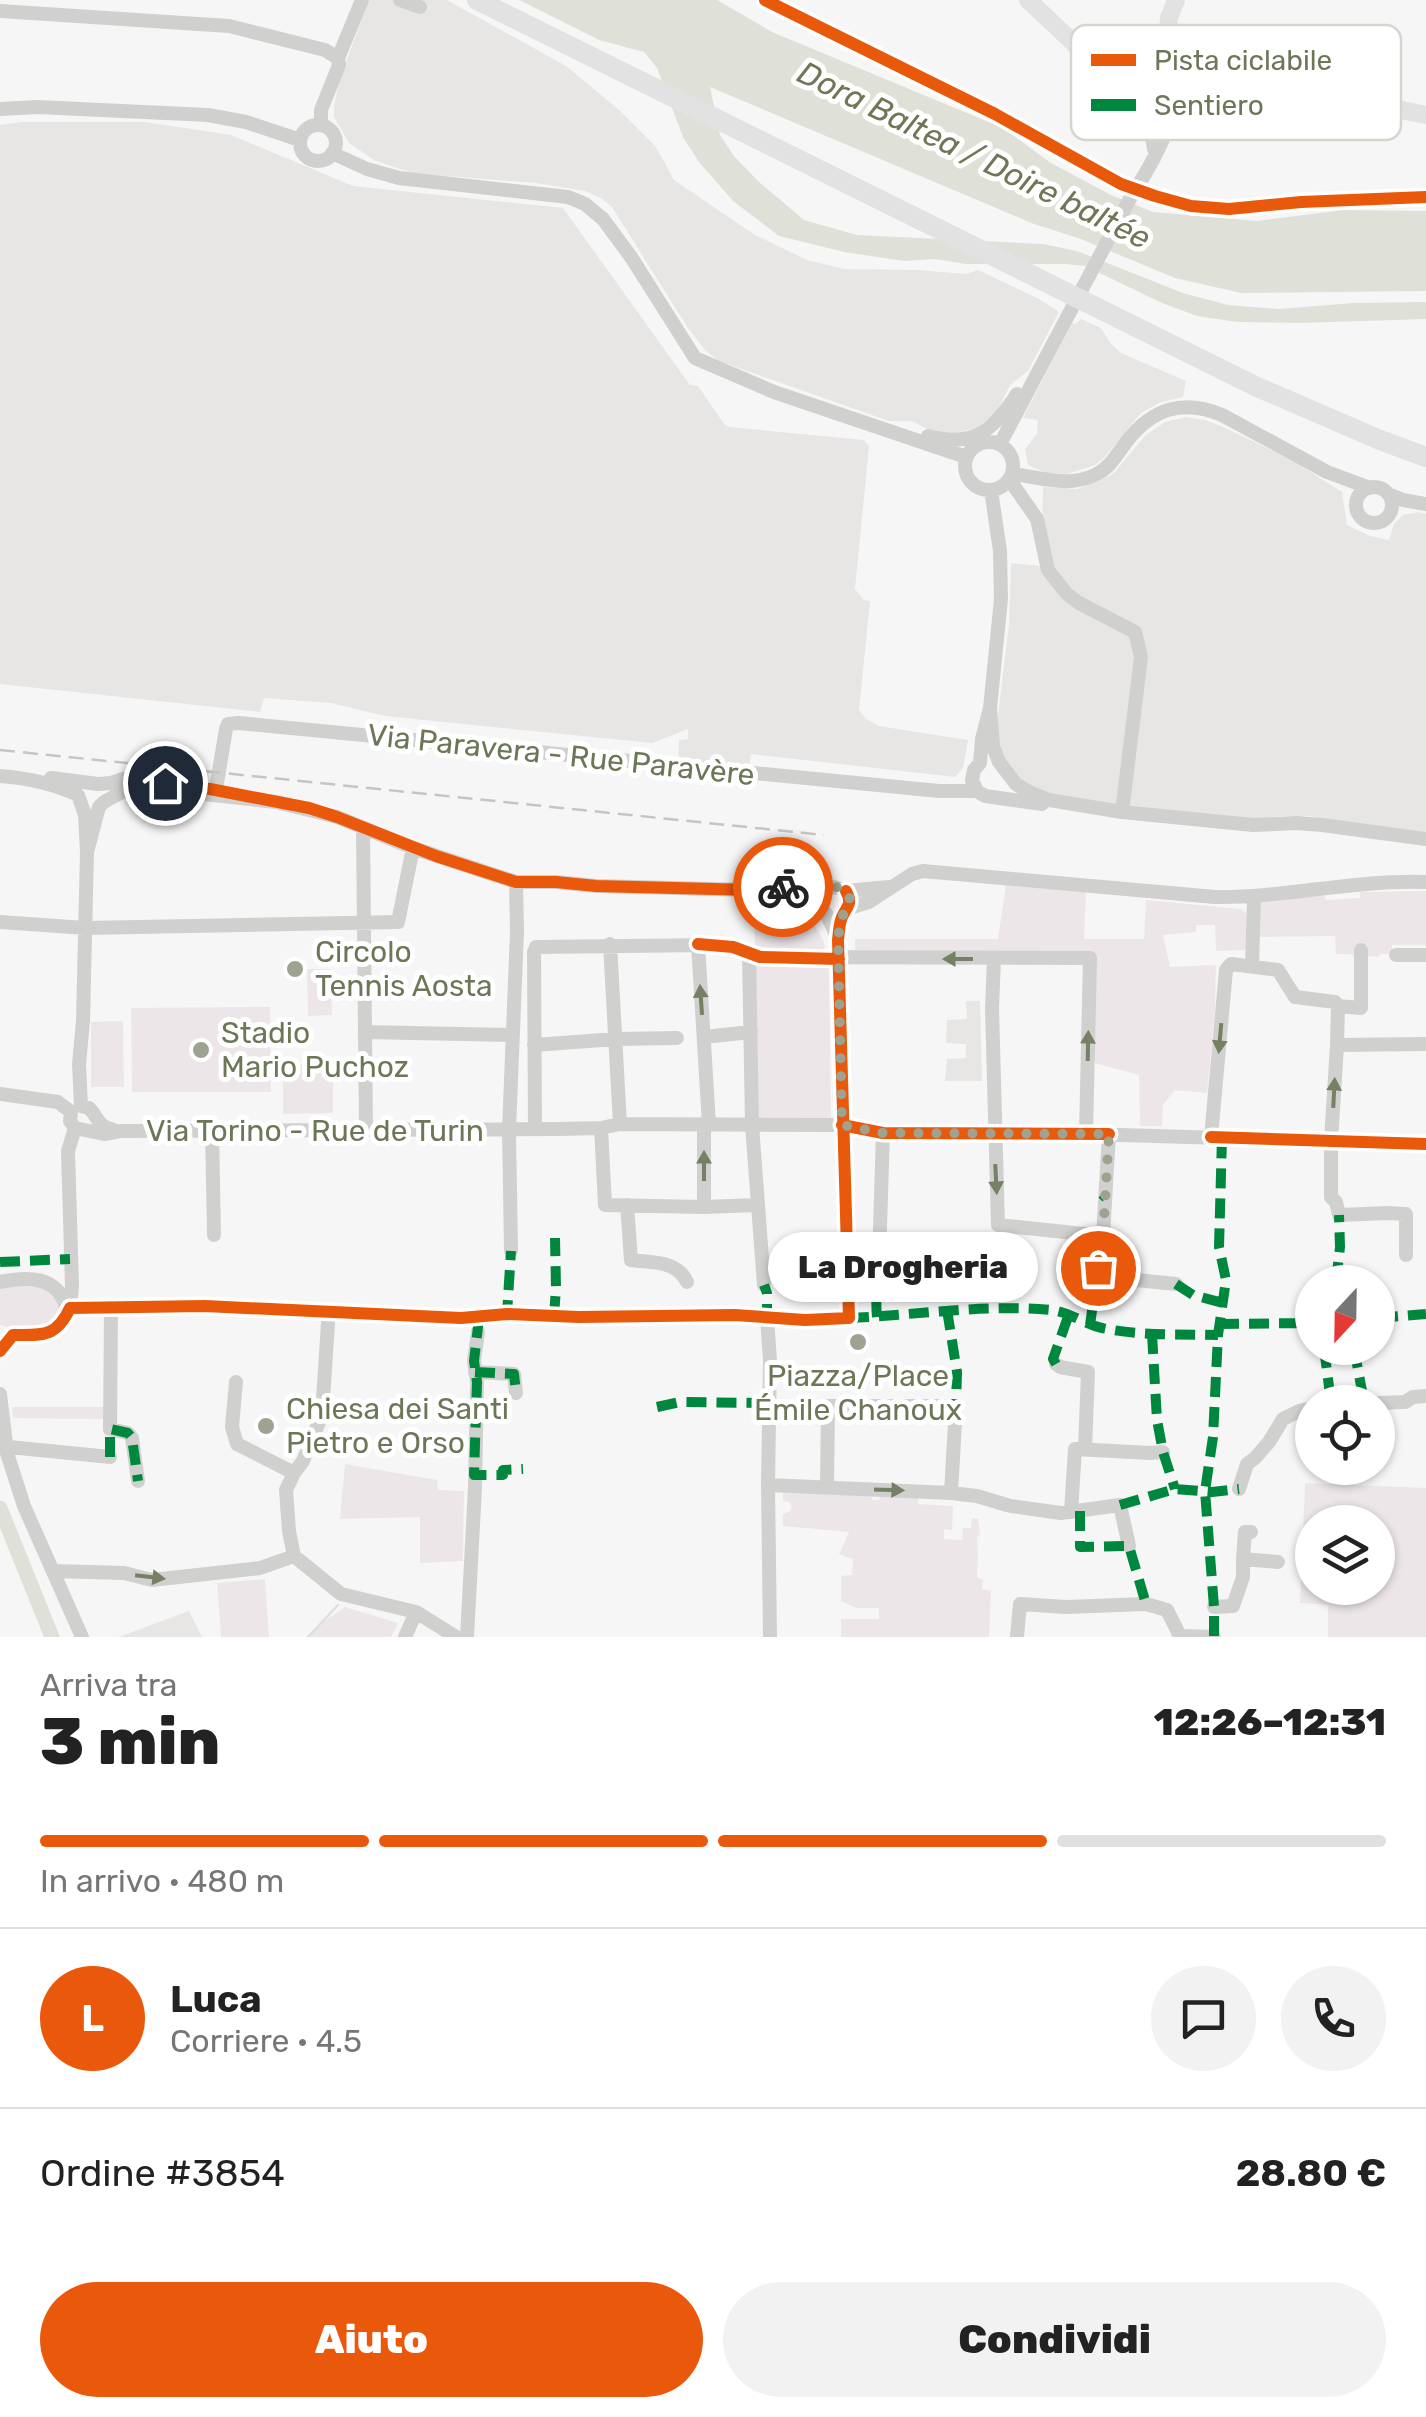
<!DOCTYPE html>
<html lang="it">
<meta charset="utf-8">
<style>
:root{--surface:#fff;--page:#f2f2f2;--text:#222;--muted:#767676;--line:#e0e0e0;--accent:#ea580c}
body{margin:0;font-family:Rubik,sans-serif;background:var(--page);color:var(--text);height:100vh;display:flex;flex-direction:column;font-size:38px;white-space:nowrap}
*{box-sizing:border-box;margin:0}
p{font-size:32px;color:var(--muted)}
.icon{flex:none;width:55px;height:55px;fill:none;stroke:currentColor;stroke-width:2;stroke-linecap:round;stroke-linejoin:round}
.map{position:relative;height:1637px;overflow:hidden}
.details{display:flex;flex-direction:column;background:var(--surface);flex:1}
.details>*{flex:none}
.needle{width:65px;rotate:202deg}
.controls{position:absolute;left:1295px;top:1265px;display:grid;gap:20px}
.controls a{display:grid;place-items:center;width:100px;height:100px;border-radius:50%;background:var(--surface);box-shadow:0 2px 8px #0004;font-size:50px}
.pin{position:absolute;display:grid;place-items:center;width:85px;height:85px;color:#fff;margin:-42px;border:5px solid #fff;border-radius:50%;box-shadow:0 2px 10px #0007}
.courier{position:absolute;display:grid;place-items:center;width:100px;height:100px;margin:-50px;border:8px solid #ea580c;border-radius:50%;background:#fff;color:#222;box-shadow:0 2px 12px #0007}
.bubble{position:absolute;height:70px;border-radius:35px;background:var(--surface);box-shadow:0 2px 8px #0004;font-size:32px;font-weight:800;line-height:70px;text-align:center}
.summary em{font-style:normal;font-weight:800}
.summary div{display:flex;flex-direction:column-reverse}
.summary{display:flex;align-items:center;justify-content:space-between;height:170px;padding:0 40px}
h1{font-size:65px;font-weight:800;line-height:75px}
.bar{display:grid;grid-template-columns:repeat(4,1fr);gap:15px 10px;align-content:center;height:120px;padding:0 40px}
.bar i{height:12px;border-radius:8px;background:var(--line)}
.bar .current{background:var(--accent)}
.bar p{grid-column:span 4}
.line{display:flex;align-items:center;gap:25px;padding:0 40px;border-top:2px solid var(--line)}
.line div{flex:1}
.round{display:grid;place-items:center;flex:none;width:105px;height:105px;border-radius:52px;background:var(--page)}
.primary-button{display:flex;gap:20px;margin-top:auto;padding:20px 40px}
.primary-button a{flex:1;height:115px;border-radius:60px;background:var(--accent);color:#fff;font-size:40px;font-weight:800;line-height:115px;text-align:center}
.primary-button a+a{background:var(--page);color:var(--text)}
.map>svg:first-child{display:block}
.built{fill:#e7e6e5}
.green{fill:#ece6e9;fill-rule:evenodd}
.water{fill:#dfe1d8}
.lines{fill:none;stroke-linecap:round;stroke-linejoin:round}
.stream{stroke:#dfe1d8;stroke-width:2.5}
.river{stroke:#dfe1d8;stroke-width:15}
.minor{stroke:#d0d1cf;stroke-width:14}
.major{stroke:#e3e2e2;stroke-width:18}
.highway{stroke:#e3e2e2;stroke-width:20}
.rail{stroke:#c5c6c3;stroke-width:2.5;stroke-dasharray:15 8;stroke-linecap:butt}
.quiet{stroke:#00873e;stroke-width:10;stroke-dasharray:20 10;stroke-linecap:butt}
.cycleway-casing{stroke:#fff;stroke-width:19}
.cycleway{stroke:#e8590c;stroke-width:12}
.oneway{fill:#768064}
.done{stroke:#9da390;stroke-width:10;stroke-dasharray:0 18}
.route{stroke:#ea580c;stroke-width:12}
.poi-dot{fill:#9da390;stroke:#fff;stroke-width:4}
.labels{text-anchor:middle;dominant-baseline:central;stroke-width:10;stroke-linejoin:round;paint-order:stroke}
.street-label{font-size:30px;fill:#6c7758;stroke:#fff}
.poi-label{font-size:30px;fill:#6c7758;stroke:#fff;text-anchor:start}
.water-label{font-size:32px;font-style:italic;fill:#717656;stroke:#fff}
.key{fill:#fff;stroke:#d3d6cd;stroke-width:2.5}
.key-label{font-size:28px;fill:#6c7758}
</style>
<div class="map">
<svg width="1426" height="1637" viewBox="0 0 1426 1637">
<rect width="100%" height="100%" fill="#f7f6f7"/>
<path class="built" d="M369,0H447L566,66L618,109L656,147L674,180L755,235L807,260L844,269L915,270L967,274L978,270L1039,299L1059,312L1028,371L1010,385L997,412L976,428L952,434L929,430L912,421H889L719,361L705,350L688,328L612,207L601,198L585,191L536,183L412,173L374,160L349,143L334,117V107L339,81Z
M22,122H145L231,135L353,186L563,208L690,385L698,386L724,424L729,427L864,440L869,446L855,589L864,600L870,601L859,710L866,719L879,726L968,740L963,768L955,777L751,754L749,767L678,759L679,740L688,739V729L652,743L385,716L331,703L264,698L260,712L0,684V125Z
M1081,319L1101,328L1111,344L1121,353L1186,381L1183,397L1161,402L1141,413L1104,458L1095,465L1067,474L1046,473L1028,465L1025,449L1037,434L1038,420L1023,418L1072,323L1075,324Z
M1186,417L1205,420L1221,426L1257,443L1301,466L1342,492L1347,525L1370,536L1389,540L1394,524L1403,515L1418,512L1426,514V834H1410L1309,816H1281L1258,819L1082,801L1046,793L1028,785L1016,774L999,751L996,732L1009,624L1011,563L1041,566L1043,487L1077,489L1099,481L1113,474L1146,435L1165,422Z
M966,1001H980L982,1081H945L947,1059L966,1058V1044L946,1043L947,1020L967,1019Z
M189,1611L202,1637H119Z"/>
<path class="green" d="M1006,885L1086,892L1084,939H1144L1146,900L1241,909L1246,913V950L1216,951L1215,925H1196V932L1163,935L1170,967L1216,965L1215,1010L1207,1093L1175,1090L1163,1105L1162,1126H1140L1139,1075L1090,1062L1093,956L855,955V939H998Z
M1426,891V945H1392V954H1380L1379,957L1367,956V945H1355V957L1350,954H1336L1335,936L1258,937L1259,901L1324,894L1326,900L1360,898V892Z
M776,904C799,912 820,923 825,947L822,950L759,952L755,950L754,906Z
M829,961L831,1119L755,1120L753,962Z
M307,969H331L332,1015L308,1016Z
M270,1007L271,1092H132L131,1008Z
M123,1021L124,1087H91V1022Z
M333,1064V1113L283,1114V1065Z
M10,1285L47,1286L62,1309C52,1333 22,1334 0,1325V1288Z
M12,1407H104L105,1419L13,1418Z
M345,1464L437,1480L438,1490L464,1491L463,1561L420,1563V1517L340,1519Z
M1305,1483L1426,1488V1637H1328V1605L1300,1603ZM1312,1522H1378V1588H1312Z
M783,1487L871,1495L872,1500H879L880,1495H918V1504L953,1506L952,1530L944,1529V1539L962,1540L963,1528H971L972,1518L978,1519L980,1534L977,1538L978,1553L977,1577L983,1580L982,1589L991,1591L989,1637H841V1619H879V1608H856L841,1601V1576L852,1575L853,1559L839,1554L849,1532L783,1526V1514L790,1511L792,1507L789,1502L783,1501Z
M265,1579L269,1637H221L217,1583Z
M345,1607L398,1623L391,1637H306L322,1623Z"/>
<path class="water" d="M519,0H717L772,32L1003,128L1051,163L1111,195L1153,212L1257,221L1343,210L1426,211V291L1241,293L1175,278L1081,239L1034,224L710,87L720,135L734,156L759,182L804,220L857,235L1043,244L1077,251L1183,293L1228,305L1279,309L1353,303L1426,302V319L1301,323L1237,322L1197,316L1162,303L1085,266L1065,264H966L935,259L904,261L844,252L779,236L733,201L699,162L683,137L657,68L644,52L599,40Z"/>
<g class="lines">
<path class="stream" d="M308,1637L338,1605"/>
<path class="river" d="M0,1508L52,1637"/>
<path class="minor" d="M400,0L420,7
M0,11L229,26L325,50L338,58L362,0
M1098,66L1149,120L1154,149
M0,109L37,107L208,115L246,122L300,140
M321,125V110L339,65L338,58
M300 143a18 18 0 1 1 36 0a18 18 0 1 1-36 0Z
M332,153L367,169L399,178L568,197L585,204L603,219L631,257L695,358L774,392L966,457
M928,436C973,448 993,431 1017,394
M965 466a24 24 0 1 1 48 0a24 24 0 1 1-48 0Z
M1000,444L1134,191C1151,167 1164,139 1174,112C1179,99 1180,86 1185,73
M1012,474C1041,477 1067,488 1095,475C1110,468 1117,454 1127,441C1153,408 1183,399 1222,415L1327,472L1370,488
M1009,479L1037,519L1048,570L1067,594L1079,603L1135,632L1141,657L1122,812
M1356 505a18 18 0 1 1 36 0a18 18 0 1 1-36 0Z
M991,490L1000,551L1001,599L990,708L982,739L980,763L974,770L972,780L977,791L985,796L1042,804
M1388,494L1403,500L1426,504
M990,708L993,746L999,762L1016,784L1029,792L1049,800L1122,812L1253,825L1297,823L1322,825L1426,839
M0,776C29,778 52,783 78,795L85,815L87,852L83,1021L79,1064L81,1106
M51,778L98,784L111,783L123,779L148,781
M217,783L226,729L228,724L239,723L939,791H977
M363,828L366,1130
M87,852L99,807L104,802L122,792L148,788L276,802L337,817L413,848L516,882H556L596,886L753,890L782,887L827,889L835,887L846,891L889,887
M765,892L822,909L827,915L838,939
M0,922L85,928L398,922L413,848
M610,944L620,1124
M698,944L709,1125
M1396,955H1426
M994,959L992,1008L998,1225L1103,1236
M1252,966L1254,897
M1338,1006L1361,1008V950
M365,1032L513,1035
M713,1036L751,1032
M534,1045L616,1039L677,1038
M1337,1045L1331,1141V1197L1336,1202L1339,1215L1388,1213L1406,1214V1255
M0,1094L58,1102L71,1112
M81,1106L89,1108C100,1119 95,1125 114,1130
M704,1125V1207
M75,1128L104,1134L121,1131L559,1129L601,1128L620,1124L836,1125L883,1133L1121,1135L1426,1144
M601,1128L605,1205L704,1207L758,1205L752,1125L749,952
M535,1129L534,952L536,947L713,945L733,947L760,957L1090,958L1086,1134
M212,1130L214,1235
M1109,1134L1103,1236L1098,1268L1136,1280L1176,1284
M1211,1137L1226,970L1231,964L1278,970L1295,997L1335,1002L1338,1006L1337,1045L1426,1044
M627,1205L631,1260C652,1263 677,1260 687,1282
M758,1205L764,1285
M511,1251L509,1130L517,932L516,882
M879,1258L883,1133
M0,1282C27,1276 58,1276 66,1307L70,1308
M70,1308L111,1307L110,1429L128,1433L132,1438L138,1481
M70,1308L72,1286L68,1151L75,1128L70,1121L71,1112
M478,1322L479,1318
M1056,1364L1060,1367L1088,1372L1085,1449
M475,1372L514,1374L516,1393
M236,1382L232,1427L237,1444L294,1473
M0,1394L6,1443
M1378,1403L1405,1402L1413,1397L1426,1396
M9,1447L110,1457
M6,1450L24,1506L82,1637
M768,1485L951,1493L977,1496L1007,1505
M827,1487L828,1406H956L951,1493
M1239,1489L1247,1464L1255,1458L1269,1442L1283,1419L1299,1411L1312,1408
M1011,1506L1061,1513L1120,1505L1129,1546
M1071,1512L1075,1449L1150,1453L1163,1452
M294,1556L289,1531L286,1490L294,1473L303,1461L322,1415L328,1323
M1243,1559L1245,1532H1251
M53,1571L124,1573L152,1580L260,1568L294,1556L341,1594L416,1612L456,1637
M1214,1607L1233,1606L1243,1577V1559L1278,1562
M405,1637L416,1612
M467,1637L475,1488L477,1382L474,1361L478,1332
M770,1637L768,1485L770,1360L767,1318L805,1320L849,1318L838,945L842,915L849,908L869,902L912,874L923,871L1215,897C1286,898 1356,879 1426,882
M1017,1637L1020,1604L1066,1607L1146,1604L1167,1610L1180,1636L1214,1637"/>
<path class="major" d="M1028,0L1097,65L1129,75L1137,73L1153,64L1167,46L1169,18L1176,0
M1186,49C1200,40 1211,31 1229,35C1252,40 1283,67 1305,78C1344,98 1384,107 1426,115
M1159,54C1157,68 1168,85 1184,74C1190,69 1189,66 1193,60C1197,53 1204,47 1210,41"/>
<path class="highway" d="M477,0L1255,386L1380,440L1426,457"/>
<path class="rail" d="M0,750L824,835"/>
<path class="quiet" d="M1102,1194L1106,1198
M0,1262L70,1259
M1336,1282L1340,1247L1339,1215
M1176,1284L1193,1295L1223,1303
M947,1310L957,1372L956,1406
M501,1315L507,1314L511,1251
M554,1316L556,1288L555,1238
M761,1317L767,1318V1293L764,1285
M877,1317C875,1296 878,1278 879,1258
M479,1318L474,1361L477,1382L474,1475H503V1470L523,1469
M849,1318C916,1315 984,1304 1051,1310C1070,1312 1084,1324 1102,1328C1140,1336 1180,1334 1218,1335
M1378,1318L1426,1314
M1219,1324L1312,1323
M1090,1325L1098,1268
M1152,1334L1157,1420L1163,1452L1175,1489
M1324,1348L1331,1402
M1354,1348L1364,1402
M1056,1364L1053,1359L1069,1314
M475,1372L514,1374L516,1393
M657,1407L680,1402L770,1403
M110,1457V1429L128,1433L132,1438L138,1481
M1120,1505L1175,1489L1212,1492L1239,1489
M1080,1511V1547L1129,1546L1146,1604
M1214,1636V1607L1205,1491L1213,1437L1218,1335L1226,1280L1219,1247L1222,1137"/>
<g class="cycleway-casing">
<path id="cycleway" d="M765,0L995,114L1121,184L1155,196L1191,206L1229,209L1301,202L1426,197
M698,944L733,947L760,957L839,959
M842,1125L883,1133L1109,1134
M1211,1137L1426,1144
M0,1351L13,1335C42,1335 56,1338 70,1308L205,1306L461,1318L507,1314L579,1317L735,1315L805,1320L849,1318L838,940C839,933 839,924 842,917C847,906 853,904 846,891"/>
</g>
<use href="#cycleway" class="cycleway"/>
</g>
<defs><path id="oneway-solid" d="M-6-.8H1V-3.2L6.5 0L1 3.2V.8H-6Z" transform="scale(2.5)"/></defs>
<g class="oneway">
<use href="#oneway-solid" transform="translate(958 959) rotate(180)"/>
<use href="#oneway-solid" transform="translate(701 1000) rotate(-94)"/>
<use href="#oneway-solid" transform="translate(1220 1038) rotate(95)"/>
<use href="#oneway-solid" transform="translate(1088 1046) rotate(-89)"/>
<use href="#oneway-solid" transform="translate(1334 1093) rotate(-87)"/>
<use href="#oneway-solid" transform="translate(704 1166) rotate(-90)"/>
<use href="#oneway-solid" transform="translate(996 1179) rotate(87)"/>
<use href="#oneway-solid" transform="translate(889 1490) rotate(2)"/>
<use href="#oneway-solid" transform="translate(150 1577) rotate(7)"/>
</g>
<g class="lines">
<path class="done" d="M783,887L826,889L839,887C855,898 850,901 843,915C840,921 839,932 838,940L842,1125L883,1133L1109,1134L1103,1236L1098,1268"/>
<path class="route" d="M165,783L210,789L309,808L337,817L436,856L516,882H556L596,886L753,890L783,887"/>
</g>
<g class="poi-dot">
<circle cx="295" cy="969" r="10"/>
<circle cx="201" cy="1050" r="10"/>
<circle cx="858" cy="1342" r="10"/>
<circle cx="266" cy="1426" r="10"/>
</g>
<g class="labels">
<g class="street-label">
<text transform="translate(561 755) rotate(6)">Via Paravera - Rue Paravère</text>
<text x="315" y="1131">Via Torino - Rue de Turin</text>
</g>
<g class="poi-label">
<text x="315" y="952">Circolo<tspan x="315" dy="34">Tennis Aosta</tspan></text>
<text x="221" y="1033">Stadio<tspan x="221" dy="34">Mario Puchoz</tspan></text>
<text x="858" y="1376" text-anchor="middle">Piazza/Place<tspan x="858" dy="34">Émile Chanoux</tspan></text>
<text x="286" y="1409">Chiesa dei Santi<tspan x="286" dy="34">Pietro e Orso</tspan></text>
</g>
<g class="water-label">
<text transform="translate(974 155) rotate(26)">Dora Baltea / Doire baltée</text>
</g>
</g>
<rect x="1071" y="25" width="330" height="115" rx="15" class="key"/>
<rect x="1091" y="54" width="45" height="12" fill="#e8590c"/>
<rect x="1091" y="99" width="45" height="12" fill="#00873e"/>
<g class="key-label">
<text x="1154" y="70">Pista ciclabile</text>
<text x="1154" y="115">Sentiero</text>
</g>
</svg>
<div class="controls">
<a><svg class="needle" viewBox="-14 -14 28 28"><path d="M0-13l5 13h-10z" fill="#e53935"/><path d="M0 13l5-13h-10z" fill="#767676"/></svg></a>
<a><svg class="icon" aria-label="locate" viewBox="0 0 24 24"><circle cx="12" cy="12" r="6"/><path d="M12 2v4M12 18v4M2 12h4M18 12h4"/></svg></a>
<a><svg class="icon" aria-label="layers" viewBox="0 0 24 24"><path d="M12 4l9 5-9 5-9-5zM3 14l9 5 9-5"/></svg></a>
</div>
<div class="pin" style="left:1098px;top:1268px;background:#ea580c"><svg class="icon" aria-label="bag" viewBox="0 0 24 24"><path d="M5 8h14l-1 12H6zM9 8a3 3 0 0 1 6 0"/></svg></div>
<div class="pin" style="left:165px;top:783px;background:#1f2937"><svg class="icon" aria-label="home" viewBox="0 0 24 24"><path d="M3 11l9-7 9 7M6 9v11h12V9"/></svg></div>
<div class="courier" style="left:783px;top:887px"><svg class="icon" aria-label="bike" viewBox="0 0 24 24"><circle cx="6" cy="16" r="4"/><circle cx="18" cy="16" r="4"/><path d="M6 16l4-8h5l3 8M10 8l3 8H6M13 5h3"/></svg></div>
<div class="bubble" style="left:768px;top:1232px;width:270px">La Drogheria</div>
</div>
<section class="details">
<div class="summary"><div><h1>3 min</h1><p>Arriva tra</p></div><em>12:26–12:31</em></div>
<div class="bar"><i class="current"></i><i class="current"></i><i class="current"></i><i></i><p>In arrivo · 480 m</p></div>
<div class="line" style="height:180px"><b class="round" style="background:var(--accent);color:#fff">L</b><div><b>Luca</b><p>Corriere · 4.5</p></div><a class="round"><svg class="icon" aria-label="chat" viewBox="0 0 24 24"><path d="M4 5h16v11H9l-5 4z"/></svg></a><a class="round"><svg class="icon" aria-label="phone" viewBox="0 0 24 24"><path d="M5 4h4l2 5-3 2q2 4 5 5l2-3 5 2v4C11 20 4 13 5 4z"/></svg></a></div>
<div class="line" style="height:130px"><div>Ordine #3854</div><b>28.80 €</b></div>
<div class="primary-button"><a>Aiuto</a><a>Condividi</a></div>
</section>
